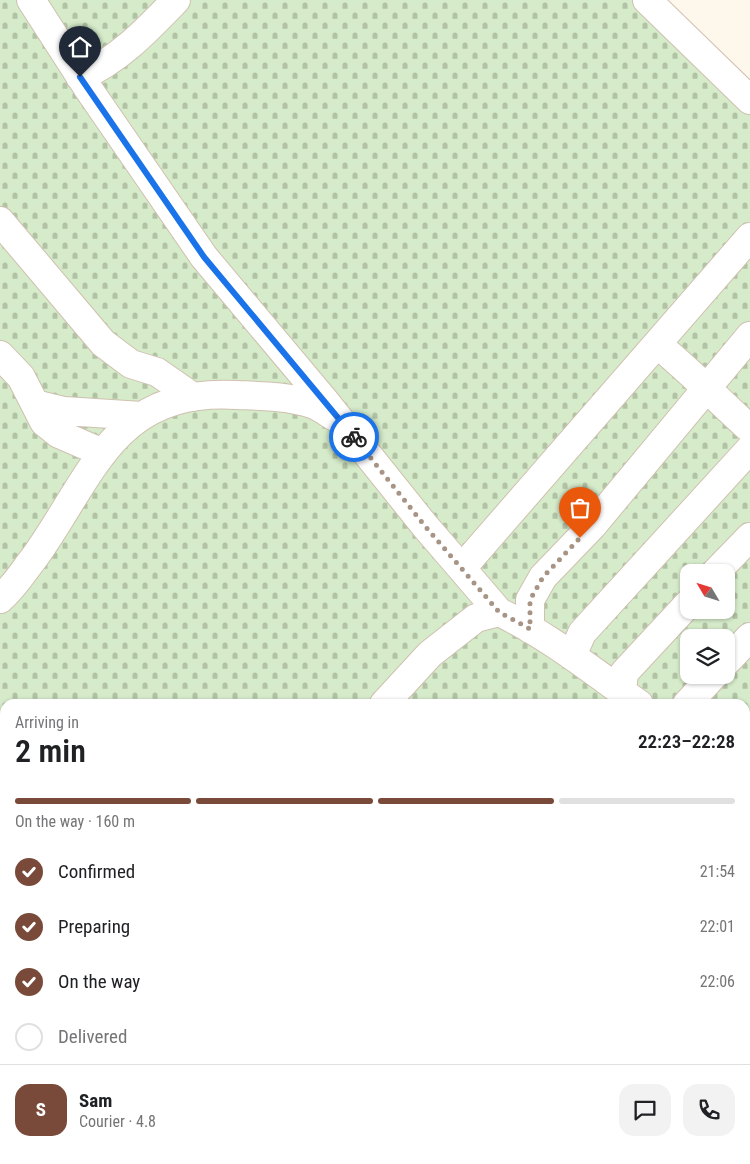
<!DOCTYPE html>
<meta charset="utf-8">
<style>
:root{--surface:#fff;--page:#f2f2f2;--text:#202124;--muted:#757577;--line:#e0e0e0;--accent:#794a39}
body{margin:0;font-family:"Roboto Condensed",sans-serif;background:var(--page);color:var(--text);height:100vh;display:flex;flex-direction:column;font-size:19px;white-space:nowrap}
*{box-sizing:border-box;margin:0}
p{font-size:16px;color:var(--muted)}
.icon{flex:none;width:28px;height:28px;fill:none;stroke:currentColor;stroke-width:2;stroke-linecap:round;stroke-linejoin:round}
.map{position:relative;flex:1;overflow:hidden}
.drawer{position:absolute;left:0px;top:699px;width:750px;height:466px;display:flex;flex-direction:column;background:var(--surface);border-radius:15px 15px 0 0;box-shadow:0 1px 4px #0004}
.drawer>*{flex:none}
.needle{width:32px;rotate:308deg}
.buttons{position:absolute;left:680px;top:564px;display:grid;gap:10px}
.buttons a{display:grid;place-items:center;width:55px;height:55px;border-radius:10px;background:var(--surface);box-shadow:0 1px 4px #0004;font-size:25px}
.pin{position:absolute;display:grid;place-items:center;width:42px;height:42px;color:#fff;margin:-51px -21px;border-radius:50% 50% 50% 0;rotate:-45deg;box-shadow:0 0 5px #0007}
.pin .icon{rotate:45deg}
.courier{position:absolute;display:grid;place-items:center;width:50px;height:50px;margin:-25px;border:4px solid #1a73e8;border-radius:50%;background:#fff;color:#222;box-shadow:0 1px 6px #0007}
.headline em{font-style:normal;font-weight:600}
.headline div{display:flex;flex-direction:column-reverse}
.headline{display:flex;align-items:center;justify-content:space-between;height:85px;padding:0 15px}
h1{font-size:32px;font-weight:600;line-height:38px}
.bar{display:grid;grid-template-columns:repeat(4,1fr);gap:8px 5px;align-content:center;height:60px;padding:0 15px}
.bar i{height:6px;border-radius:4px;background:var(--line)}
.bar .on{background:var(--accent)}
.bar p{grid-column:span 4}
.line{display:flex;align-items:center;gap:12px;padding:0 15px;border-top:1px solid var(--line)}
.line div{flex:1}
.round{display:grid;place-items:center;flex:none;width:52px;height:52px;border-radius:15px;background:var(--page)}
ol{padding:0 15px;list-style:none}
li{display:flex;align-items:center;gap:15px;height:55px}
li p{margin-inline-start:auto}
li .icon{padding:5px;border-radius:50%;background:var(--accent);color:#fff;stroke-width:4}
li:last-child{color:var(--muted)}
li i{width:28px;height:28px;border:2px solid var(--line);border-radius:50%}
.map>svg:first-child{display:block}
.cemetery{fill:url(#cemetery-stones);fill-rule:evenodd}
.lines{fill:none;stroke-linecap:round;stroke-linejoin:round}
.minor-casing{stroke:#d0c0b0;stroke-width:30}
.minor{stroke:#fff;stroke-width:28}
.done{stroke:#a79485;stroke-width:5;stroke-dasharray:0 9}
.route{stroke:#1a73e8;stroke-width:6}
</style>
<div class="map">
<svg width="750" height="1164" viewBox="0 0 750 1164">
<defs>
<pattern id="cemetery-stones" width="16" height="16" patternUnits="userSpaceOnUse" patternTransform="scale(1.25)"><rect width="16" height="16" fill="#d5ebc9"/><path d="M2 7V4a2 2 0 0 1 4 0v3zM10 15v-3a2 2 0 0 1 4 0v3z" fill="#b2c2a5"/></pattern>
</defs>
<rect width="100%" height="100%" fill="#fdf7ec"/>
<path class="cemetery" d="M0,0H654L750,86V1110L745,1116V704H5V972L0,968ZM689,572H726V610H689ZM689,638H726V675H689Z
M263,1160H706L702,1164H269Z"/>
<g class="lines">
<g class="minor-casing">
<path id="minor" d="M31,0L87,87L204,257L324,400L425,526L499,612
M647,0L750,100
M80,77C119,60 147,30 176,0
M0,221L103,343L131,364L157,372L193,397
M657,344C690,371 718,400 750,429
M0,355L21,377L44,422L59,434L103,453
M35,404L64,411L142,416
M462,568L750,237
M716,572L750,537
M0,599C14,587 23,572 34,558C93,476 113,388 236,395C261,396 288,396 312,404C320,407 328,413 335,417
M530,629V600L543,577L593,525L750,336
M572,656L582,633L750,449
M726,662L750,637
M622,691L624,673L689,603
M384,704L430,654L476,618L499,612C549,636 594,672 639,704
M687,704L714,675
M745,731L750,726
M745,779L750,783
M745,805L750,803
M745,873L750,868
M0,973L5,967
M0,1103L5,1097
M494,1164L497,1160"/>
</g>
<use href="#minor" class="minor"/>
</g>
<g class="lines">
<path class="done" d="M354,437L425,526L499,612L530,629V600L543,577L580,538"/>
<path class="route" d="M80,77L204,257L354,437"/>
</g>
</svg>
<div class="buttons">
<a><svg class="needle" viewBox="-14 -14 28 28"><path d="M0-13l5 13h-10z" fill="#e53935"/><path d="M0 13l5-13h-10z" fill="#757577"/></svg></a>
<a><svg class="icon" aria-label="layers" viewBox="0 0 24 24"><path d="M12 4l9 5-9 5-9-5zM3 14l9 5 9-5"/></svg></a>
</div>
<div class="pin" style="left:580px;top:538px;background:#ea580c"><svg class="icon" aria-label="bag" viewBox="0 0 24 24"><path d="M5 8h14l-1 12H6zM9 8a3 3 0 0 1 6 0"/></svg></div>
<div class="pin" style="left:80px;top:77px;background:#1f2937"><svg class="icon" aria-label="home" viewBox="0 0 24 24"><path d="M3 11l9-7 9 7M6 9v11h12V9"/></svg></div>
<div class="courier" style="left:354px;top:437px"><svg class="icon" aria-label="bike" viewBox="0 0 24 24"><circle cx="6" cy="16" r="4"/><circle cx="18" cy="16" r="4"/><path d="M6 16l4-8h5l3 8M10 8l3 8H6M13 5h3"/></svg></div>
<section class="drawer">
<div class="headline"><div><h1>2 min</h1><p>Arriving in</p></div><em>22:23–22:28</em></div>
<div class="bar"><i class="on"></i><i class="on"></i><i class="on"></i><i></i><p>On the way · 160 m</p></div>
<ol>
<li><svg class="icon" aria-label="check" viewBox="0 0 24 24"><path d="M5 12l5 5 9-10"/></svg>Confirmed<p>21:54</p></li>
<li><svg class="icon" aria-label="check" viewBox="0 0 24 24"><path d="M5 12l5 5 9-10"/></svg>Preparing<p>22:01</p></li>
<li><svg class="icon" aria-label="check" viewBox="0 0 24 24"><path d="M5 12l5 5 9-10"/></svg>On the way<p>22:06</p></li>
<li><i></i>Delivered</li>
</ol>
<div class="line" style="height:90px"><b class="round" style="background:var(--accent);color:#fff">S</b><div><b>Sam</b><p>Courier · 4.8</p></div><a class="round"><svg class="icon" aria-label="chat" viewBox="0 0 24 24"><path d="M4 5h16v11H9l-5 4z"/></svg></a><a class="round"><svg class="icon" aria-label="phone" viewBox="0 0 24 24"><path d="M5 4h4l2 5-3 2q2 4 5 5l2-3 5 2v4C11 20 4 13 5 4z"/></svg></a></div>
</section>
</div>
